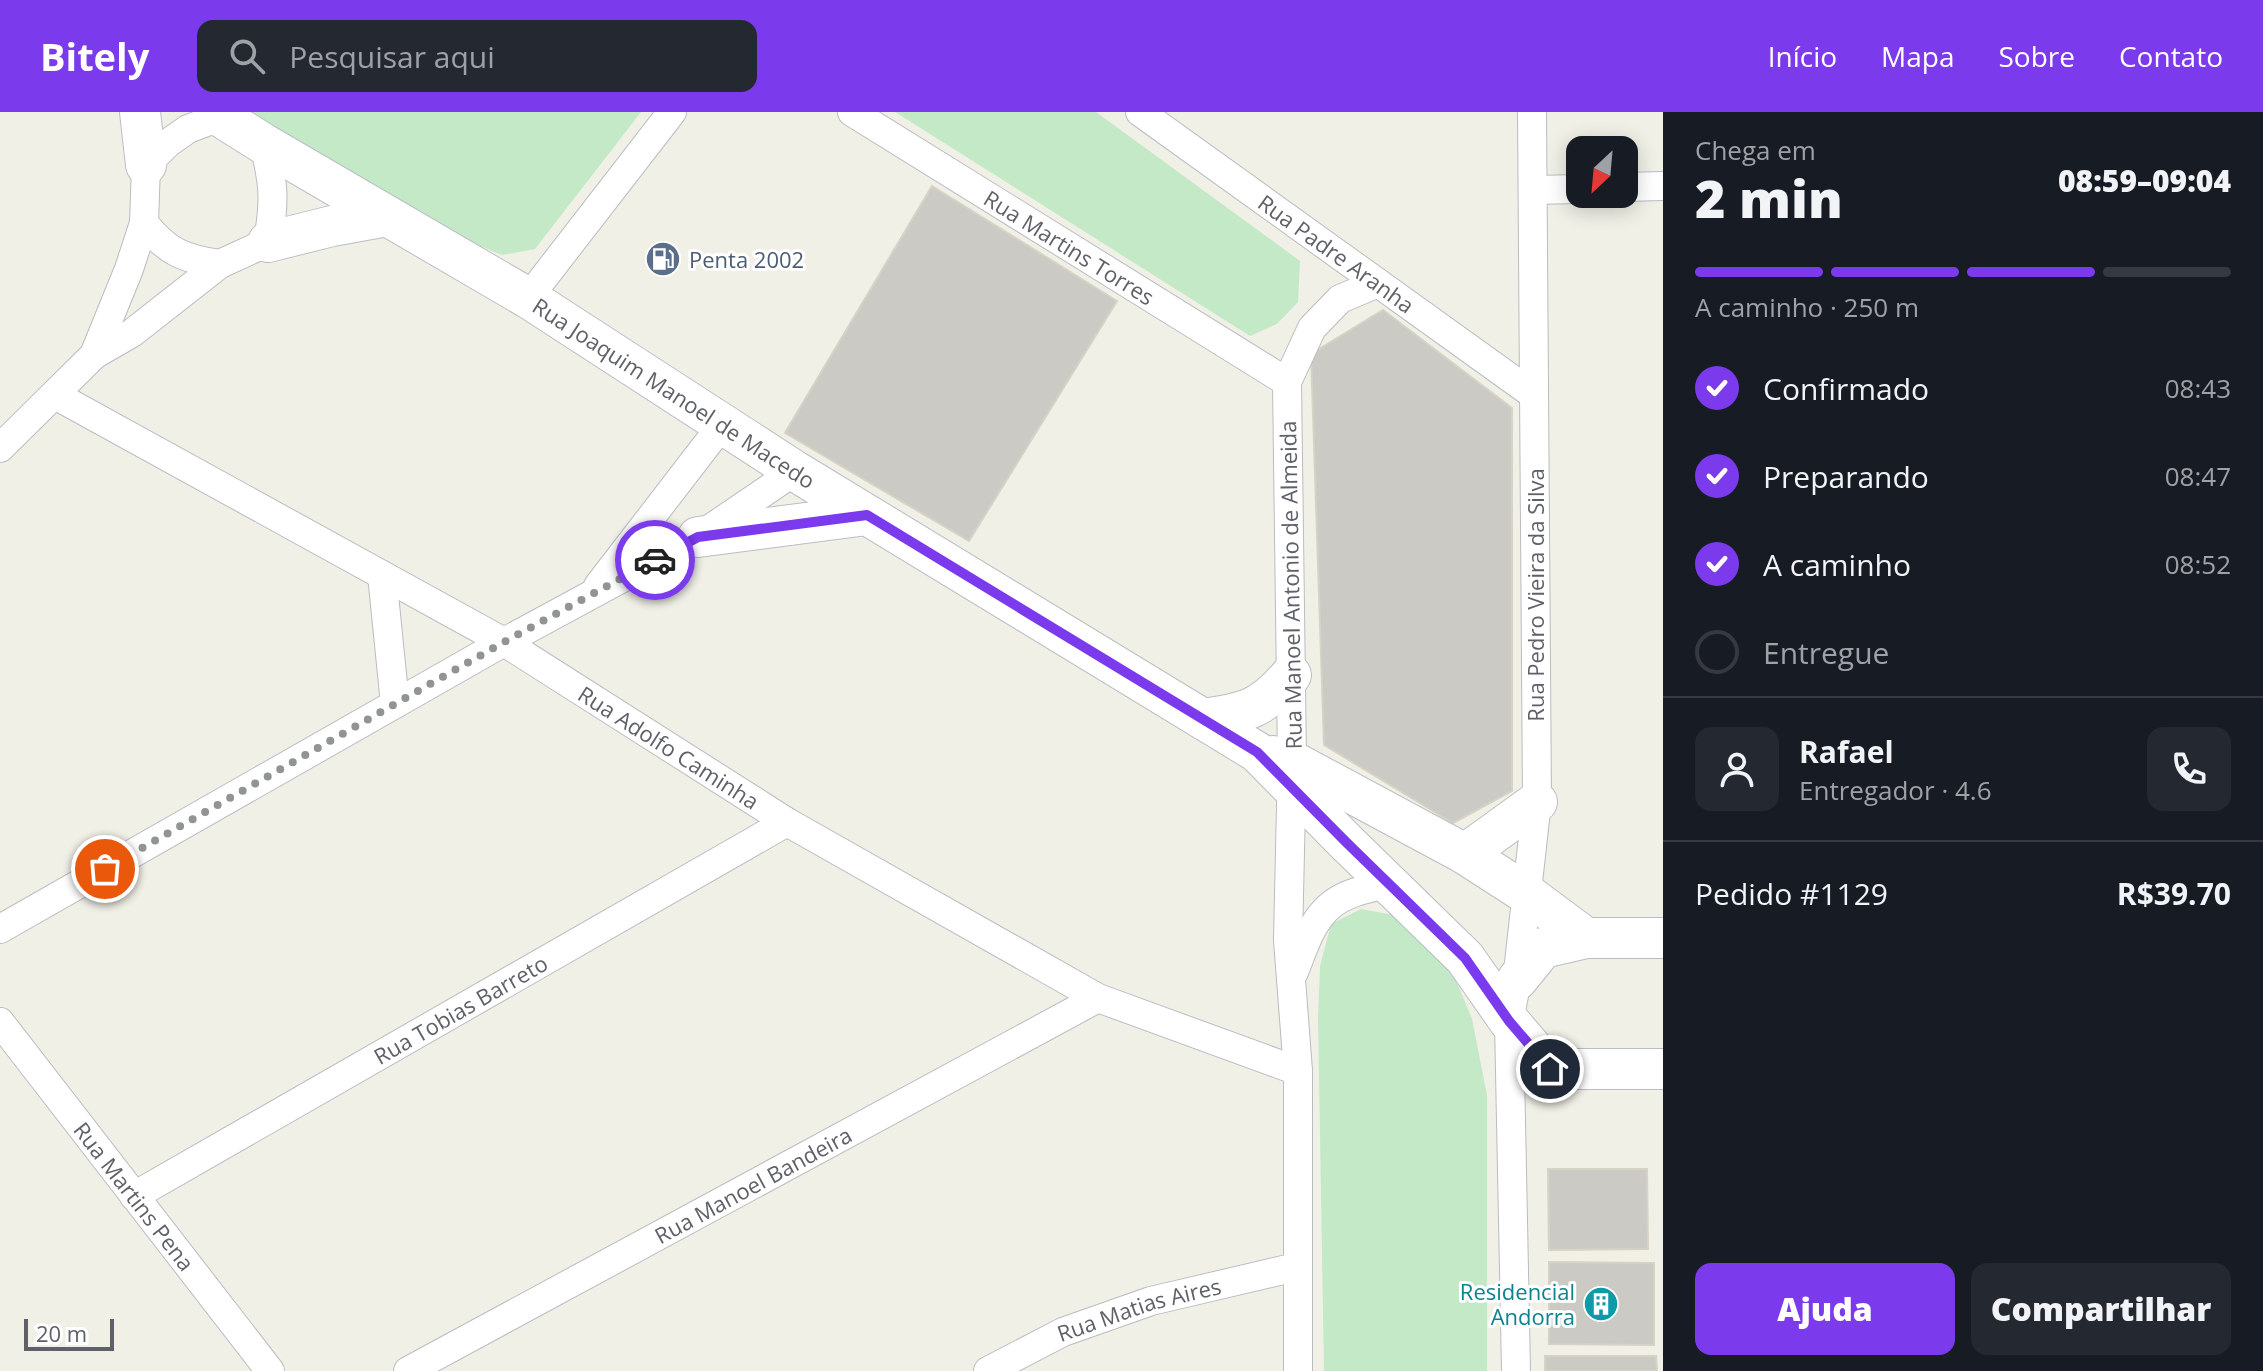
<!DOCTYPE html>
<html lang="pt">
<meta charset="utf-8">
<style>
:root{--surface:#171b24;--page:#242831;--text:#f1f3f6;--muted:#9ea1a6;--line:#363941;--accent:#7c3aed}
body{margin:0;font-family:"Open Sans",sans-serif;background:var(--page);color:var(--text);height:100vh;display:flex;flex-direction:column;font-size:30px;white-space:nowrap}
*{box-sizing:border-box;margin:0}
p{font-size:26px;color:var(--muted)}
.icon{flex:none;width:44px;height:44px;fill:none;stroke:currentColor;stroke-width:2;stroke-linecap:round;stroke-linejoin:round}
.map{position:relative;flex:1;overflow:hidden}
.panel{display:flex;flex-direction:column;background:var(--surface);width:600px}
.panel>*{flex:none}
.needle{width:52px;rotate:206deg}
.tools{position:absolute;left:1566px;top:24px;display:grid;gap:16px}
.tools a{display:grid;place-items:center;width:72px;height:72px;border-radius:16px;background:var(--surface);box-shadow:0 4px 20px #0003;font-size:40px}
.scale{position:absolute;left:24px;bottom:20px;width:90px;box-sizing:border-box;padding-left:8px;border:4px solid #5e6268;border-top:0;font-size:22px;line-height:28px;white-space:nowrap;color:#5e6268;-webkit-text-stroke:6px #fff;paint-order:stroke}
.pin{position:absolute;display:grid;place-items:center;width:68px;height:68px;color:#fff;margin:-34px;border:4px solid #fff;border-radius:50%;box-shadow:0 2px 8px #0007}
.courier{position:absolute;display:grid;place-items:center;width:80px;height:80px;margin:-40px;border:6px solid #7c3aed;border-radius:50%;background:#fff;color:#222;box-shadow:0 2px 10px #0007}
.headline em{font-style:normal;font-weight:800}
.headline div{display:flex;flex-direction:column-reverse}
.headline{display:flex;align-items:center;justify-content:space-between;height:136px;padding:0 32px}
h1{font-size:52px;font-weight:800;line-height:60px}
.bar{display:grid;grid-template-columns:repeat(4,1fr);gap:12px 8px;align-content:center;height:96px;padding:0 32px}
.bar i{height:10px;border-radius:6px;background:var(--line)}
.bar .current{background:var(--accent)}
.bar p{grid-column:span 4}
.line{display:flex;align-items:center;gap:20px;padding:0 32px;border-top:2px solid var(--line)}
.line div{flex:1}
.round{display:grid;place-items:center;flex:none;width:84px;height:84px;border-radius:16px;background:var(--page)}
ol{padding:0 32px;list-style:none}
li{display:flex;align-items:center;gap:24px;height:88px}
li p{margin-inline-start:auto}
li .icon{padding:8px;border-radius:50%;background:var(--accent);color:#fff;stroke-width:4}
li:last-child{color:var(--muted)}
li i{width:44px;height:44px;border:4px solid var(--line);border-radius:50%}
.button{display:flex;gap:16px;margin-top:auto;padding:16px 32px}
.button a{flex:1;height:92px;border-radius:16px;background:var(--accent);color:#fff;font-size:32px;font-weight:800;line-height:92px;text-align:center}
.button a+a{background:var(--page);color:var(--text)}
header{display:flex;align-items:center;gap:48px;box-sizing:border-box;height:112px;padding:0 40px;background:var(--accent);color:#fff}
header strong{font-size:38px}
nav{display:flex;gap:44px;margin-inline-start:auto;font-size:28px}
.search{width:560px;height:72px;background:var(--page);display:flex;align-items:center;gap:20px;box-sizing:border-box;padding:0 28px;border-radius:16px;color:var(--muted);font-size:30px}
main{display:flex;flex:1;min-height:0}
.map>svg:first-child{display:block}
.green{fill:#c3e9c7}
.building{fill:#cccac4;stroke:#d6d2c5;stroke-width:2}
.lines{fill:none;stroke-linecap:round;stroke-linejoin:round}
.street-casing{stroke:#b9bcc1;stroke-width:30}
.secondary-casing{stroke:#babdc3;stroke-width:42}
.street{stroke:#fff;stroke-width:28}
.secondary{stroke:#fff;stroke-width:40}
.done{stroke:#919494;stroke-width:8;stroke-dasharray:0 14.4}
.route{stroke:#7c3aed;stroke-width:10}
.labels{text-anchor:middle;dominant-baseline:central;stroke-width:6;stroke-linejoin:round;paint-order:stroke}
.street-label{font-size:22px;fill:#5e6268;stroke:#fff}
.service-label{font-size:22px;fill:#4e5e75;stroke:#fff;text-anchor:start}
.culture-label{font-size:22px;fill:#0d838f;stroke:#fff;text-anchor:end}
</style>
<header>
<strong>Bitely</strong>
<div class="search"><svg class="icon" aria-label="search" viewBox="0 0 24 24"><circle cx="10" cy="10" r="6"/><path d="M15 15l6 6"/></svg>Pesquisar aqui</div>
<nav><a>Início</a><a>Mapa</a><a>Sobre</a><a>Contato</a></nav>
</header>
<main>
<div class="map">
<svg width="1663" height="1259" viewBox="0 0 1663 1259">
<rect width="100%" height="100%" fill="#f1f0e7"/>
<path class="green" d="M250,0H641L535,137L502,143L459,125Z
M895,0H1096L1300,149L1298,190L1277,212L1250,224Z
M1361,797L1410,806L1449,851L1472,907L1487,983V1259H1324L1318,905L1320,854L1331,812Z"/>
<path class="building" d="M932,74L1117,189L969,429L785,321Z
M1383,198L1512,296V679L1453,711L1324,633L1311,242Z
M1548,1057H1647L1648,1137L1549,1138Z
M1549,1150L1654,1151V1233L1549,1232Z
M1545,1244H1656L1657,1259H1545Z"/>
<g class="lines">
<g class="street-casing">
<g id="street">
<path id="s1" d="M852,0L1287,270"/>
<path id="s2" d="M1140,0L1534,283"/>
<path d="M1624,75L1663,74"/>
<path d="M1533,78L1580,77"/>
<path d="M144,111C167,140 184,147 220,152"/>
<path d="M528,186L672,0"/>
<path d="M94,243L129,157L144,111L146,53L168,31L188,17L220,5"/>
<path id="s3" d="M55,283L504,530L787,710L1098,886L1298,959"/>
<path d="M0,336L94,243L132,221L220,152L268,130C275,88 274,73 264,32"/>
<path d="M382,463L395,592"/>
<path d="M598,474L722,313"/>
<path d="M0,817L504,530L698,425L795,359"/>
<path d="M1294,860C1303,838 1311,809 1331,793C1347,780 1371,776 1390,771"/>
<path id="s4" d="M0,910L270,1259"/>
<path id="s5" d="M134,1084L787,710"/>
<path id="s6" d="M408,1259L1098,886"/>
<path id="s7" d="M988,1259L1063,1220L1151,1189L1296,1155"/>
<path d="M1298,1259V959L1288,828L1292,649L1287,270L1312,216L1340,187L1378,171"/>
<path d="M1516,1259L1509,909L1517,868L1537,690L1532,0"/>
</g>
</g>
<g class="secondary-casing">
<g id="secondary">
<path d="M140,0L146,53"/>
<path id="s8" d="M213,0L264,32L528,186L795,359L1257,640L1346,730L1465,846L1509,909L1550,957H1663"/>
<path d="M268,130L332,114L387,104"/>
<path d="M698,425L867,403"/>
<path d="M1203,607C1247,600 1261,598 1291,563"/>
<path d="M1273,644L1292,649L1465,742L1527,782L1586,826"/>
<path d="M1465,742L1537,690"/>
<path d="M1517,868L1543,836L1586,826H1663"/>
</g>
</g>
<use href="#street" class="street"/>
<use href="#secondary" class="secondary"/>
</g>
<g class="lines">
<path class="done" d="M105,757L504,530L655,448"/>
<path class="route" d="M655,448L698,425L867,403L1257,640L1346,730L1465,846L1509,909L1550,957"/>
</g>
<defs>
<g id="fuel-disc" transform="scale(1.8)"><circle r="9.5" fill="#5c6f8a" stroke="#fff"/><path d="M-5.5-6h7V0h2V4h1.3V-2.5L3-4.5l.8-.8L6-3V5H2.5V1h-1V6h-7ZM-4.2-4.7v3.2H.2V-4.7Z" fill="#fff"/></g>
<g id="building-disc" transform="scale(1.8)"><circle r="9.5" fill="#0f9aa8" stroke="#fff"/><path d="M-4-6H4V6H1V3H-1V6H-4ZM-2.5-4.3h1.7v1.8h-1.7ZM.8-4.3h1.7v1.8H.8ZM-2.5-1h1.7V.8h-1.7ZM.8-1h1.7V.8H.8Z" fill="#fff"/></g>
</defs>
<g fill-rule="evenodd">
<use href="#fuel-disc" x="663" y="147"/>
<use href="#building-disc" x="1601" y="1192"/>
</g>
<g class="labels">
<g class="street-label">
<text stroke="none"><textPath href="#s1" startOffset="256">Rua Martins Torres</textPath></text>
<text stroke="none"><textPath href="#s2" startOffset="242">Rua Padre Aranha</textPath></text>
<text stroke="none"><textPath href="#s8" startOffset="540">Rua Joaquim Manoel de Macedo</textPath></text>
<text transform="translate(1290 473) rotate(-91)">Rua Manoel Antonio de Almeida</text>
<text transform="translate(1535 483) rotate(-90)">Rua Pedro Vieira da Silva</text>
<text stroke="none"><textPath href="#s3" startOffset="708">Rua Adolfo Caminha</textPath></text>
<text stroke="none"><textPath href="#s5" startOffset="376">Rua Tobias Barreto</textPath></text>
<text stroke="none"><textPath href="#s6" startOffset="392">Rua Manoel Bandeira</textPath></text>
<text stroke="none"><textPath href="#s4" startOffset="220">Rua Martins Pena</textPath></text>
<text stroke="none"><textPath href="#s7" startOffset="164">Rua Matias Aires</textPath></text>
</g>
<g class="service-label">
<text x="689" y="147">Penta 2002</text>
</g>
<g class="culture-label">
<text x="1575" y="1179">Residencial<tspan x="1575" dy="25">Andorra</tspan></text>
</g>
</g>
</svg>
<div class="tools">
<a><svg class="needle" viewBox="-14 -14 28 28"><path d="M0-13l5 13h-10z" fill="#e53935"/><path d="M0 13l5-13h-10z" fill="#9ea1a6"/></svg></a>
</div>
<div class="scale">20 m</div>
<div class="pin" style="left:105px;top:757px;background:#ea580c"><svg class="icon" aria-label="bag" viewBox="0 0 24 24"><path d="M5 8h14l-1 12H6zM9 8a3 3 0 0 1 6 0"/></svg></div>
<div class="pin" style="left:1550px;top:957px;background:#1f2937"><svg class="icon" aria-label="home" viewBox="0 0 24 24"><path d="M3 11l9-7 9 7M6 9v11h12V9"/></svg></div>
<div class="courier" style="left:655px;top:448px"><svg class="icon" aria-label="car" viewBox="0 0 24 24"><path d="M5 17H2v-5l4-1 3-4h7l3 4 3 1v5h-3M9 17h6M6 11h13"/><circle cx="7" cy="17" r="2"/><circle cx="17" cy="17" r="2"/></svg></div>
</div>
<section class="panel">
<div class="headline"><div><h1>2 min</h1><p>Chega em</p></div><em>08:59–09:04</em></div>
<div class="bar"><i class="current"></i><i class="current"></i><i class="current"></i><i></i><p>A caminho · 250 m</p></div>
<ol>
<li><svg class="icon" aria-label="check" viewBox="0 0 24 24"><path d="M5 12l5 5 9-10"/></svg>Confirmado<p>08:43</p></li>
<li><svg class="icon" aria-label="check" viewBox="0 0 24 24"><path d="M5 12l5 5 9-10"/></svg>Preparando<p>08:47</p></li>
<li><svg class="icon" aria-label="check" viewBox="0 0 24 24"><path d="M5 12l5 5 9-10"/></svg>A caminho<p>08:52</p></li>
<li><i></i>Entregue</li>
</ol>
<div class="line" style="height:144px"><a class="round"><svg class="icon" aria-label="person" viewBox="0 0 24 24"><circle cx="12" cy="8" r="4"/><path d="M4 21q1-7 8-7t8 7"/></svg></a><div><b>Rafael</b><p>Entregador · 4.6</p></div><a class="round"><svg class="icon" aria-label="phone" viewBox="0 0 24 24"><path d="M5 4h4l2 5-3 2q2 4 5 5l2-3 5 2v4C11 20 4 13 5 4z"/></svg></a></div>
<div class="line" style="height:104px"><div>Pedido #1129</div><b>R$39.70</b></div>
<div class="button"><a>Ajuda</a><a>Compartilhar</a></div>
</section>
</main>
